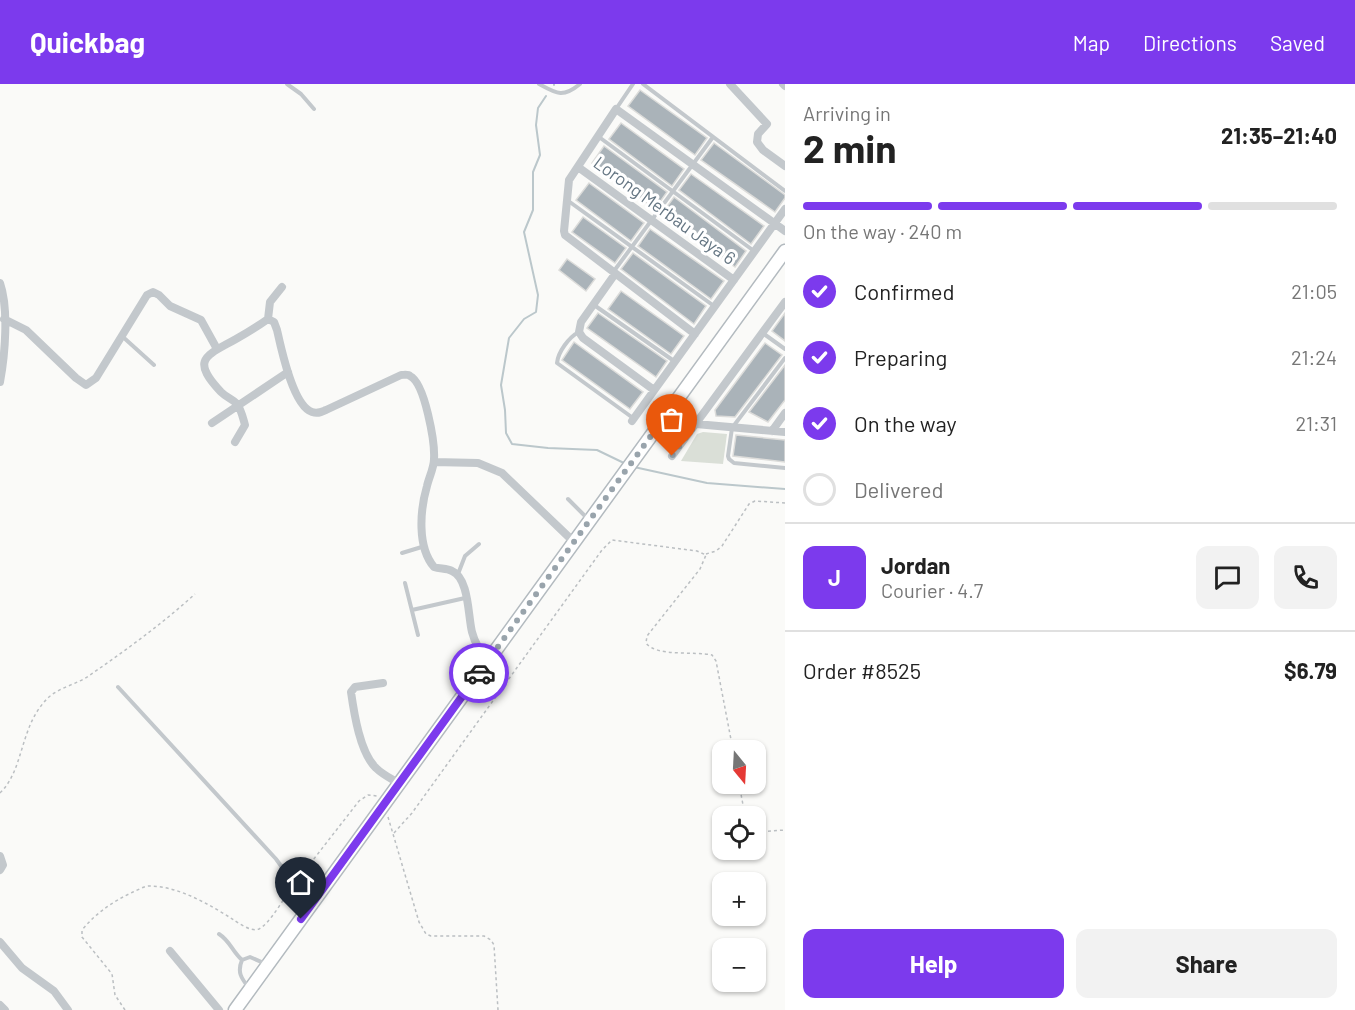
<!DOCTYPE html>
<meta charset="utf-8">
<style>
:root{--surface:#fff;--page:#f2f2f2;--text:#222;--muted:#767676;--line:#e0e0e0;--accent:#7c3aed}
body{margin:0;font-family:Barlow,sans-serif;background:var(--page);color:var(--text);height:100vh;display:flex;flex-direction:column;font-size:22px;white-space:nowrap}
*{box-sizing:border-box;margin:0}
p{font-size:20px;color:var(--muted)}
.icon{flex:none;width:33px;height:33px;fill:none;stroke:currentColor;stroke-width:2;stroke-linecap:round;stroke-linejoin:round}
.map{position:relative;flex:1;overflow:hidden}
.details{display:flex;flex-direction:column;background:var(--surface);width:570px}
.details>*{flex:none}
.needle{width:39px;rotate:162deg}
.controls{position:absolute;left:712px;top:656px;display:grid;gap:12px}
.controls a{display:grid;place-items:center;width:54px;height:54px;border-radius:12px;background:var(--surface);box-shadow:0 2px 4px #0004;font-size:30px}
.pin{position:absolute;display:grid;place-items:center;width:51px;height:51px;color:#fff;margin:-62px -26px;border-radius:50% 50% 50% 0;rotate:-45deg;box-shadow:0 0 6px #0007}
.pin .icon{rotate:45deg}
.courier{position:absolute;display:grid;place-items:center;width:60px;height:60px;margin:-30px;border:4px solid #7c3aed;border-radius:50%;background:#fff;color:#222;box-shadow:0 2px 8px #0007}
.summary em{font-style:normal;font-weight:700}
.summary div{display:flex;flex-direction:column-reverse}
.summary{display:flex;align-items:center;justify-content:space-between;height:102px;padding:0 18px}
h1{font-size:39px;font-weight:700;line-height:45px}
.bar{display:grid;grid-template-columns:repeat(4,1fr);gap:9px 6px;align-content:center;height:72px;padding:0 18px}
.bar i{height:8px;border-radius:4px;background:var(--line)}
.bar .current{background:var(--accent)}
.bar p{grid-column:span 4}
.line{display:flex;align-items:center;gap:15px;padding:0 18px;border-top:2px solid var(--line)}
.line div{flex:1}
.round{display:grid;place-items:center;flex:none;width:63px;height:63px;border-radius:12px;background:var(--page)}
ol{padding:0 18px;list-style:none}
li{display:flex;align-items:center;gap:18px;height:66px}
li p{margin-inline-start:auto}
li .icon{padding:6px;border-radius:50%;background:var(--accent);color:#fff;stroke-width:4}
li:last-child{color:var(--muted)}
li i{width:33px;height:33px;border:3px solid var(--line);border-radius:50%}
.primary-button{display:flex;gap:12px;margin-top:auto;padding:12px 18px}
.primary-button a{flex:1;height:69px;border-radius:12px;background:var(--accent);color:#fff;font-size:24px;font-weight:700;line-height:69px;text-align:center}
.primary-button a+a{background:var(--page);color:var(--text)}
header{display:flex;align-items:center;gap:36px;box-sizing:border-box;height:84px;padding:0 30px;background:var(--accent);color:#fff}
header strong{font-size:28px}
nav{display:flex;gap:33px;margin-inline-start:auto;font-size:21px}
main{display:flex;flex:1;min-height:0}
.map>svg:first-child{display:block}
.green{fill:#dadfd7}
.lines{fill:none;stroke-linecap:round;stroke-linejoin:round}
.stream{stroke:#bbc7cb;stroke-width:2}
.building{fill:#aab3b9;stroke:#dcdcda;stroke-width:1.5}
.secondary-casing{stroke:#b3babf;stroke-width:15}
.path{stroke:#bbbfc2;stroke-width:1.5;stroke-dasharray:3 3;stroke-linecap:butt}
.lane{stroke:#c3c8cc;stroke-width:4}
.street{stroke:#c3c8cc;stroke-width:8}
.secondary{stroke:#fff;stroke-width:12}
.done{stroke:#99a4ac;stroke-width:6;stroke-dasharray:0 10.8}
.route{stroke:#7c3aed;stroke-width:8}
.labels{text-anchor:middle;dominant-baseline:central;stroke-width:6;stroke-linejoin:round;paint-order:stroke}
.street-label{font-size:18px;fill:#657683;stroke:#fff}
</style>
<header>
<strong>Quickbag</strong>
<nav><a>Map</a><a>Directions</a><a>Saved</a></nav>
</header>
<main>
<div class="map">
<svg width="785" height="926" viewBox="0 0 785 926">
<rect width="100%" height="100%" fill="#fafaf8"/>
<path class="green" d="M703,348L727,350L723,380L681,377L697,350Z"/>
<g class="lines">
<path class="stream" d="M554,1V0
M546,12L538,24L536,41L540,71L533,88V126L524,148L538,211L536,228L524,235L509,254L501,301L505,326L506,349L512,360L548,364L597,366L626,380
M634,383L707,399L785,405"/>
</g>
<path class="building" d="M640,6L707,54L695,71L628,22Z
M621,39L684,85L672,102L609,55Z
M714,59L785,111V114L775,128L701,76Z
M604,62L667,108L655,125L592,79Z
M691,90L764,142L751,160L679,106Z
M589,99L644,139L631,157L576,116Z
M674,113L746,167L735,183L661,131Z
M583,133L626,164L615,179L572,148Z
M650,145L724,197L711,215L638,162Z
M633,169L706,222L694,240L621,185Z
M567,175L595,195L586,207L559,186Z
M621,207L684,252L671,270L608,225Z
M598,229L667,277L656,293L587,244Z
M785,229V257L772,247Z
M574,258L643,308L630,325L562,276Z
M765,259L782,271L735,333L716,332L715,326Z
M785,281V316L768,338L749,328Z
M736,351L785,356V378L733,372Z"/>
<g class="lines">
<g class="secondary-casing">
<path id="secondary" d="M235,926L785,167"/>
</g>
<path class="path" d="M706,470L716,467L722,462L749,420L755,417L785,419
M739,699L745,732
M0,709C25,685 19,641 49,613C60,603 78,600 90,591C126,566 162,540 195,510
M388,733L419,838L426,850L431,852H484L491,856L494,861L498,926
M756,748L785,746
M394,749L412,729L469,650L602,466L612,456L697,467L706,471L700,485L647,552L646,559C656,573 695,567 712,571L716,577L733,666
M299,794L359,717L368,711L377,712
M125,926L115,911L112,890L82,853V846C96,829 112,818 133,808C138,806 144,802 149,802C179,802 210,821 234,836C240,840 251,848 259,845C269,840 284,815 290,805"/>
<path class="lane" d="M287,0L301,10L314,25
M539,0C557,10 563,14 580,0
M643,0L785,107
M616,25L633,0
M599,53L754,167
M567,116L714,222
M614,187L713,53
M594,221L674,277
M579,248C569,253 558,268 557,279L633,334
M764,250L785,265
M123,253L154,281
M785,274L732,344L728,372L729,375L734,379L785,384
M568,415L587,434
M402,469L425,462
M458,490L465,472L479,460
M405,499L418,551
M412,526L465,514
M118,603L276,775L300,808L312,819
M219,850C230,857 232,867 242,876
M242,876C237,888 241,894 249,904
M242,876L250,873L266,880"/>
<path class="street" d="M730,0L767,40L758,50L757,58L763,66L785,82
M783,0L785,2
M578,83L734,196
M615,190L581,238L579,248L583,254L654,306
M0,199C9,225 5,271 0,298
M4,235L26,246L76,294L86,301L96,294L147,211L153,208L159,211L170,222L201,236L217,265
M268,235L274,238L277,246C281,264 293,322 312,328C318,330 321,328 326,326L401,291C404,291 408,290 410,292C425,299 435,359 434,375C434,384 429,393 427,402C420,426 417,463 434,483C440,485 447,484 452,487C469,494 468,532 472,548C475,560 480,568 489,576
M268,235L270,218L282,203
M695,250L565,151L564,147L569,96L616,25L785,147
M667,331L696,340L785,348
M632,337L785,125
M212,339L288,288
M772,347L785,329
M235,358L245,341C243,334 241,324 236,319C232,315 226,313 221,308C190,275 206,272 236,255C247,249 258,242 268,235
M672,372L785,218
M434,378L478,379L502,389L574,458
M383,599L355,603L351,608C354,629 360,669 376,684C383,691 392,695 400,700
M0,772L3,781L0,786
M0,858L22,884L54,907L68,926
M170,867L219,926
M0,921L5,926"/>
<use href="#secondary" class="secondary"/>
</g>
<g class="lines">
<path class="done" d="M479,589L666,331L696,340L672,372"/>
<path class="route" d="M301,835L479,589"/>
</g>
<g class="labels">
<g class="street-label">
<text transform="translate(665 126) rotate(36)">Lorong Merbau Jaya 6</text>
</g>
</g>
</svg>
<div class="controls">
<a><svg class="needle" viewBox="-14 -14 28 28"><path d="M0-13l5 13h-10z" fill="#e53935"/><path d="M0 13l5-13h-10z" fill="#767676"/></svg></a>
<a><svg class="icon" aria-label="locate" viewBox="0 0 24 24"><circle cx="12" cy="12" r="6"/><path d="M12 2v4M12 18v4M2 12h4M18 12h4"/></svg></a>
<a>+</a>
<a>−</a>
</div>
<div class="pin" style="left:672px;top:372px;background:#ea580c"><svg class="icon" aria-label="bag" viewBox="0 0 24 24"><path d="M5 8h14l-1 12H6zM9 8a3 3 0 0 1 6 0"/></svg></div>
<div class="pin" style="left:301px;top:835px;background:#1f2937"><svg class="icon" aria-label="home" viewBox="0 0 24 24"><path d="M3 11l9-7 9 7M6 9v11h12V9"/></svg></div>
<div class="courier" style="left:479px;top:589px"><svg class="icon" aria-label="car" viewBox="0 0 24 24"><path d="M5 17H2v-5l4-1 3-4h7l3 4 3 1v5h-3M9 17h6M6 11h13"/><circle cx="7" cy="17" r="2"/><circle cx="17" cy="17" r="2"/></svg></div>
</div>
<section class="details">
<div class="summary"><div><h1>2 min</h1><p>Arriving in</p></div><em>21:35–21:40</em></div>
<div class="bar"><i class="current"></i><i class="current"></i><i class="current"></i><i></i><p>On the way · 240 m</p></div>
<ol>
<li><svg class="icon" aria-label="check" viewBox="0 0 24 24"><path d="M5 12l5 5 9-10"/></svg>Confirmed<p>21:05</p></li>
<li><svg class="icon" aria-label="check" viewBox="0 0 24 24"><path d="M5 12l5 5 9-10"/></svg>Preparing<p>21:24</p></li>
<li><svg class="icon" aria-label="check" viewBox="0 0 24 24"><path d="M5 12l5 5 9-10"/></svg>On the way<p>21:31</p></li>
<li><i></i>Delivered</li>
</ol>
<div class="line" style="height:108px"><b class="round" style="background:var(--accent);color:#fff">J</b><div><b>Jordan</b><p>Courier · 4.7</p></div><a class="round"><svg class="icon" aria-label="chat" viewBox="0 0 24 24"><path d="M4 5h16v11H9l-5 4z"/></svg></a><a class="round"><svg class="icon" aria-label="phone" viewBox="0 0 24 24"><path d="M5 4h4l2 5-3 2q2 4 5 5l2-3 5 2v4C11 20 4 13 5 4z"/></svg></a></div>
<div class="line" style="height:78px"><div>Order #8525</div><b>$6.79</b></div>
<div class="primary-button"><a>Help</a><a>Share</a></div>
</section>
</main>
